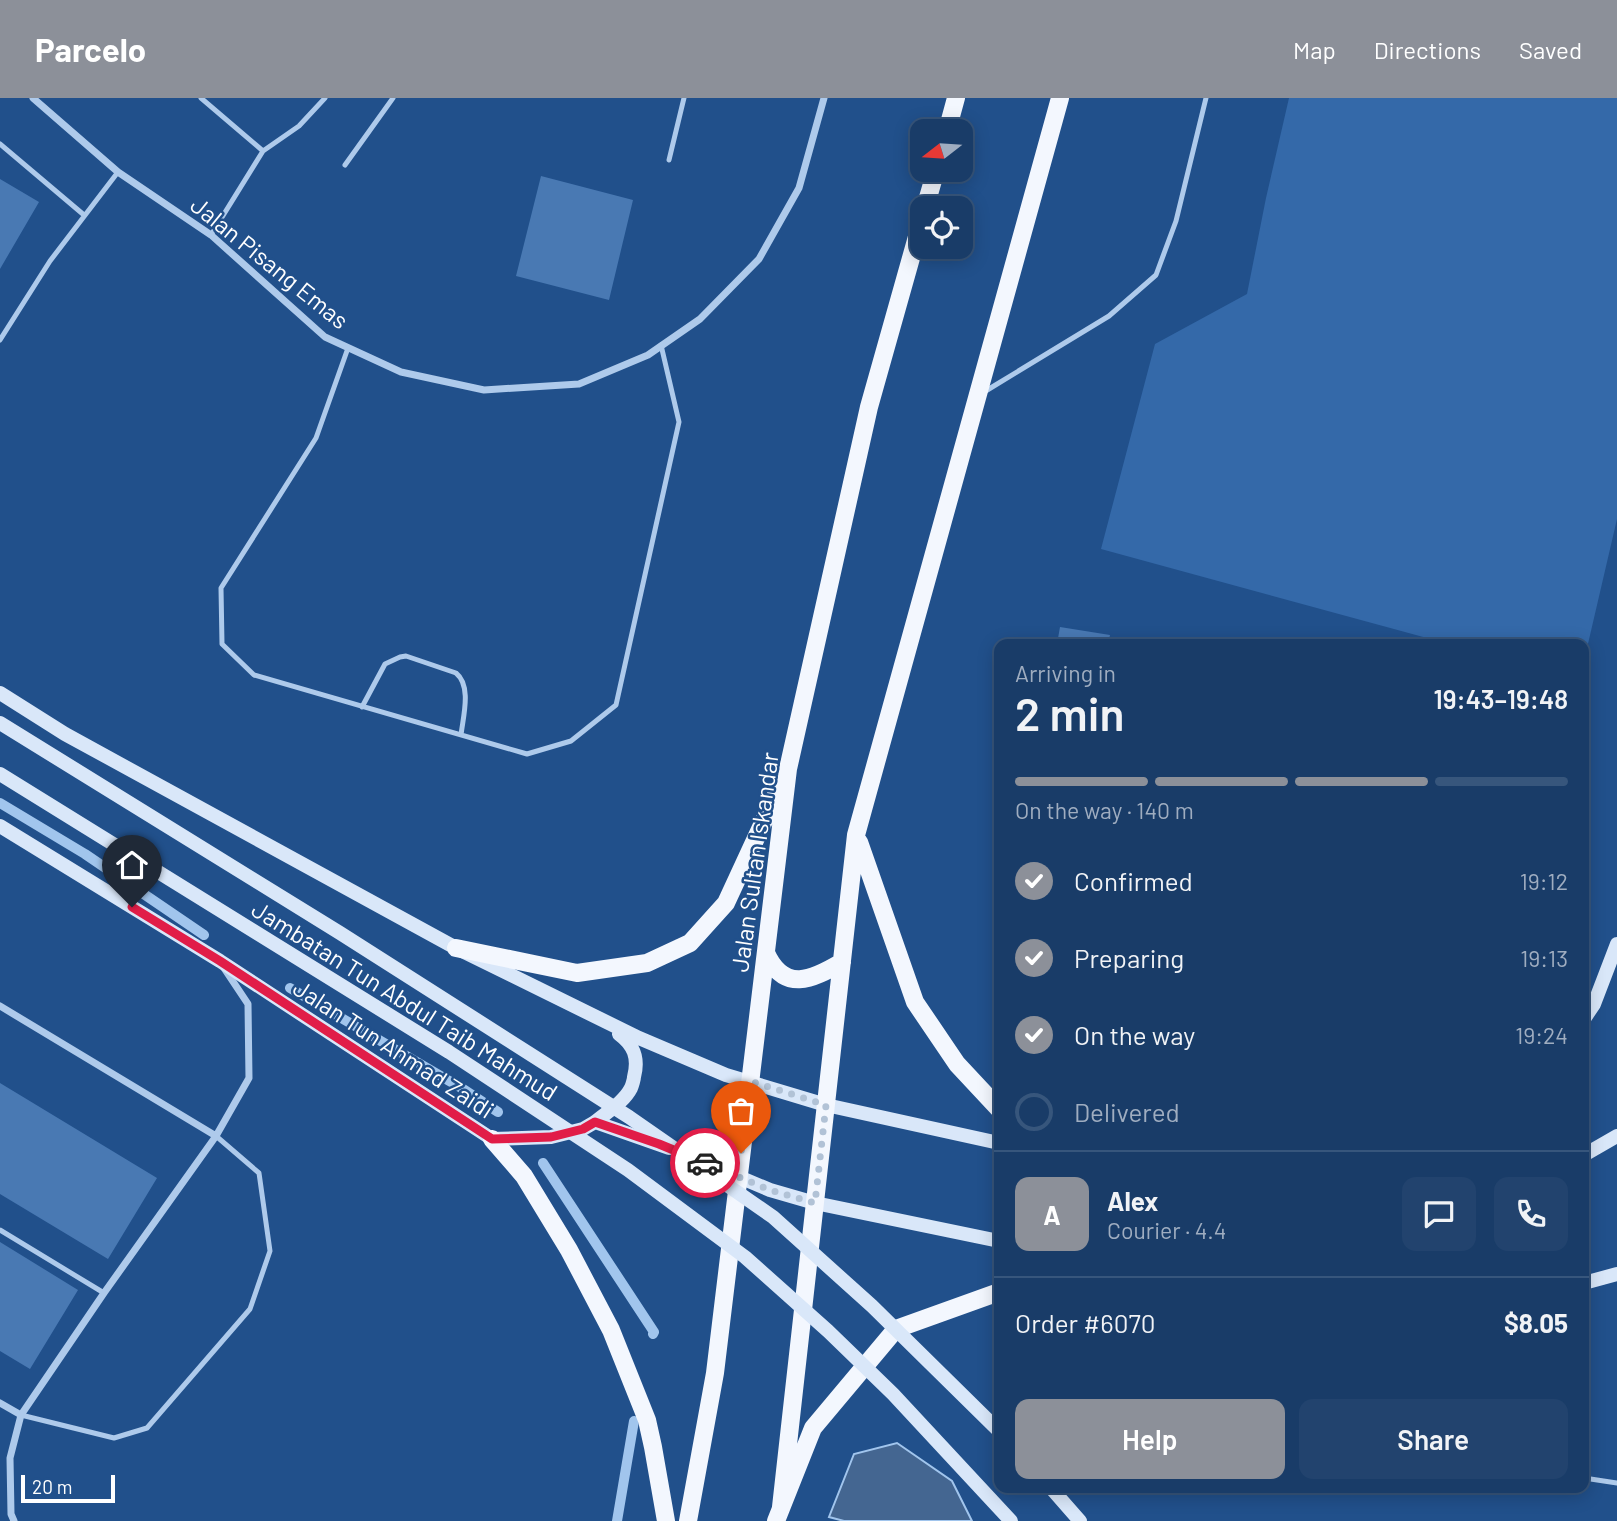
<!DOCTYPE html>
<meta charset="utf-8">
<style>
:root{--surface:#193c68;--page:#22436e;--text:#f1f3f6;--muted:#9fadc0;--line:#37567c;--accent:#8c9099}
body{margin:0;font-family:Barlow,sans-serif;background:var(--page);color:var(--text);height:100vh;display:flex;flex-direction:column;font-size:26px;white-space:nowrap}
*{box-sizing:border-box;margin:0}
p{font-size:23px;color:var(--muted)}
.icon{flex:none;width:38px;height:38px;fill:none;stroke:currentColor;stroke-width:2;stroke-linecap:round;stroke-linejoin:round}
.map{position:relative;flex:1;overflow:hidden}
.panel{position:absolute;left:994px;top:541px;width:595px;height:854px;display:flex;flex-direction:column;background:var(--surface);border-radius:14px;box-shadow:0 4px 18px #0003,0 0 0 2px var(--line)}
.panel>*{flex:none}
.needle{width:46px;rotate:253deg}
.tools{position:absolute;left:910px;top:21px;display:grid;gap:14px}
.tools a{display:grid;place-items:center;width:63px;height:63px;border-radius:14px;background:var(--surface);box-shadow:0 4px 18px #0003,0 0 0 2px var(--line);font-size:35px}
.scale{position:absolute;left:21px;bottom:18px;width:94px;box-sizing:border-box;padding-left:7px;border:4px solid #fff;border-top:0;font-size:19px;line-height:24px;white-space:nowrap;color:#fff;-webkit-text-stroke:5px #21508b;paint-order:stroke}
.pin{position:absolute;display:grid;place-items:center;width:60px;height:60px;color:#fff;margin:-72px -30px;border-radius:50% 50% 50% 0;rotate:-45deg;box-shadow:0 0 7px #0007}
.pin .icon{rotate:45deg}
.courier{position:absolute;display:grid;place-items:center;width:70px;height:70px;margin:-35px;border:5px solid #e11d48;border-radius:50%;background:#fff;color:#222;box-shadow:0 2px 9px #0007}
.summary em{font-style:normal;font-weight:600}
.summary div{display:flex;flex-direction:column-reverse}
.summary{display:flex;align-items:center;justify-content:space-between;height:119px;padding:0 21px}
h1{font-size:46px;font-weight:600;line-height:52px}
.bar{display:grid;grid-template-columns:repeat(4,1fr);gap:10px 7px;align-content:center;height:84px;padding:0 21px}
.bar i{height:9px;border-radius:5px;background:var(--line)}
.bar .active{background:var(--accent)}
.bar p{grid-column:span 4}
.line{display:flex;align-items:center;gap:18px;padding:0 21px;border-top:2px solid var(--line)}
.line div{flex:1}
.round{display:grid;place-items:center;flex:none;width:74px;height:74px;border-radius:14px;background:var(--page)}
ol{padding:0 21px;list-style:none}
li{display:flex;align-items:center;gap:21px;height:77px}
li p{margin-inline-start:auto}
li .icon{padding:7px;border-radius:50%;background:var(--accent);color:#fff;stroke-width:4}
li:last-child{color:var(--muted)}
li i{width:38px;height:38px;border:4px solid var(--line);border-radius:50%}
.primary-button{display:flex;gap:14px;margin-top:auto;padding:14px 21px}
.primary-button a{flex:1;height:80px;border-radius:14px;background:var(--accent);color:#fff;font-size:28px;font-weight:600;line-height:80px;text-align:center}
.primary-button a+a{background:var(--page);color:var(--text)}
header{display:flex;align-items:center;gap:42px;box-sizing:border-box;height:98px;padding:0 35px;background:var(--accent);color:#fff}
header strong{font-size:33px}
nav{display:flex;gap:38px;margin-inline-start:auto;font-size:24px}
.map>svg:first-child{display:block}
.green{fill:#3469a9}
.water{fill:#446691;stroke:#a1c5ed;stroke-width:2}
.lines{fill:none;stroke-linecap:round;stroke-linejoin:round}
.stream{stroke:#a1c5ed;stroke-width:10}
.building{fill:#4979b3}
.service{stroke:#aecaeb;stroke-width:5}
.minor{stroke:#aecaeb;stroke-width:7}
.secondary{stroke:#d9e7f9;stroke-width:14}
.primary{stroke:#f3f7fe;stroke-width:18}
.secondary-bridge{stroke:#d9e7f9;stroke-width:14}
.done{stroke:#b1c2d6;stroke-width:7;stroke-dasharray:0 12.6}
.route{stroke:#e11d48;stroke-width:9}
.labels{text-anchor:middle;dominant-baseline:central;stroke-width:5;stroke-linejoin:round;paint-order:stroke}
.street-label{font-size:24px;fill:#fff;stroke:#21508b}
</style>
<header>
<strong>Parcelo</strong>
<nav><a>Map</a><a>Directions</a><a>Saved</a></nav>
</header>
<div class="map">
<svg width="1617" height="1423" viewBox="0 0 1617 1423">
<rect width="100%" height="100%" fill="#21508b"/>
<path class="green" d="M1289,0H1617V421L1584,563V546H1449L1101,451L1155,246L1247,196L1266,100Z"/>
<path class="water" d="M897,1345L952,1383L972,1423H844L829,1419L854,1356Z"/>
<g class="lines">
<path class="stream" d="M0,705L85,756L204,837
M290,890L463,991L498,1014
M543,1065L654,1234L653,1236
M617,1423L634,1323"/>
</g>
<path class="building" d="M541,78L633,102L609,202L516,178Z
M0,81L39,104L0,171Z
M1060,529L1110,537L1108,546H1057Z
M0,985L157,1080L108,1161L0,1096Z
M0,1144L78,1192L30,1271L0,1253Z"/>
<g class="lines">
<path class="service" d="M201,0L263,53
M0,46L84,117
M669,62L684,0
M345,67L393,0
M211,137L263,53L299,28L325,0
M0,242L50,163L118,74
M348,250L316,340L221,490L222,546L254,577L527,656L571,643L616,607L679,324L661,247
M984,294L1109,218L1156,177L1176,123L1206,0
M362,609L385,566L400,559L406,558L456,575C472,588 463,619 461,637
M0,1132L104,1195
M21,1317L114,1340L147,1330L250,1211L270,1153L259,1075L216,1038
M1584,1380L1617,1385"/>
<path class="minor" d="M33,0L118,74L211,137L325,239L401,274L484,292L579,286L648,257L700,221L759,161L799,90L824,0
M0,908L216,1038
M0,1305L21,1317
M14,1423L11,1416L10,1360L21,1317L104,1195L216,1038L249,980L248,906L224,870"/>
<path class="secondary" d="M0,595L65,636L456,850L639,940L726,977L826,1007L999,1045
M0,728L220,863L492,1041L551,1039L583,1031L595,1024L669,1050
M1584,921L1594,906L1617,846
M595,1024C607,1014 624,1004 631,990C632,988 634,981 634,979C639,960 634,947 619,936
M1584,1057L1617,1038
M694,1060L770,1092L815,1105L999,1143
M1584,1185L1617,1176
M1051,1390L1080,1423"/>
<path class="primary" d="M947,33L956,0
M925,110L936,72
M859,744L915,904L957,966L999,1011
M456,850L577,875L647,865L690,845L726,805L781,686
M766,855C784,895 812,882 842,864
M492,1041L524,1078L569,1152L611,1232L647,1322L653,1349L666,1423
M781,1409L856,737L1060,0
M688,1423L715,1275L788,671L869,309L922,121
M776,1423L813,1330L896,1231L999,1194"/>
<path class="secondary-bridge" d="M0,625L340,835L629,1019L773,1119L872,1208L999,1333
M0,676L449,954L628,1072L745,1159L828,1233L893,1296L1011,1423"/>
</g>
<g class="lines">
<path class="done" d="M705,1065L770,1092L815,1105L826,1007L750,983L741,1055"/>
<path class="route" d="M132,809L220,863L492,1041L551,1039L583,1031L595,1024L659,1046L705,1065"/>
</g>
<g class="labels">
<g class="street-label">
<text transform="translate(270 164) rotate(39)">Jalan Pisang Emas</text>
<text transform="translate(754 764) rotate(-82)">Jalan Sultan Iskandar</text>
<text transform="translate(405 902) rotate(32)">Jambatan Tun Abdul Taib Mahmud</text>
<text transform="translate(394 950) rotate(33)">Jalan Tun Ahmad Zaidi</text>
</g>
</g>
</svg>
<div class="tools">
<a><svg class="needle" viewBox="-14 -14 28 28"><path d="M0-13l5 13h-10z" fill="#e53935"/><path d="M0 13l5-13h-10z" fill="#9fadc0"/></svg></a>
<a><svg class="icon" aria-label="locate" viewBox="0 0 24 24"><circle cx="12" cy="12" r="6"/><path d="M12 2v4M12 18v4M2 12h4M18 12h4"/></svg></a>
</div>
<div class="scale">20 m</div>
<div class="pin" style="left:741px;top:1055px;background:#ea580c"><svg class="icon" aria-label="bag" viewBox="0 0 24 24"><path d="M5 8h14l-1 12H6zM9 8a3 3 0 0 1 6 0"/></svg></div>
<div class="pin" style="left:132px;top:809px;background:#1f2937"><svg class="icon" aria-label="home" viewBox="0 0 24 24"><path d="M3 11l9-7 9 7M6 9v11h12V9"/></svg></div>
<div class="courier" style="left:705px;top:1065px"><svg class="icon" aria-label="car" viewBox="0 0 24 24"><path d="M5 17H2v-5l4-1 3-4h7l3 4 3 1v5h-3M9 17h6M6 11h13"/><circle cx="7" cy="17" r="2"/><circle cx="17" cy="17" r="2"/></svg></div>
<section class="panel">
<div class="summary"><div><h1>2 min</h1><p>Arriving in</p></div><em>19:43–19:48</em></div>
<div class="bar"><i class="active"></i><i class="active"></i><i class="active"></i><i></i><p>On the way · 140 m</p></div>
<ol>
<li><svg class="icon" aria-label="check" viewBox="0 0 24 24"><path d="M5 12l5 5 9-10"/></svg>Confirmed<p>19:12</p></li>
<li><svg class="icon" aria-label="check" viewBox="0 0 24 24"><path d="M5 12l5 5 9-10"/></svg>Preparing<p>19:13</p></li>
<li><svg class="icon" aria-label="check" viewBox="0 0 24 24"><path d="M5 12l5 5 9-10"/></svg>On the way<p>19:24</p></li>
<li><i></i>Delivered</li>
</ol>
<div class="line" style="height:126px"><b class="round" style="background:var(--accent);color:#fff">A</b><div><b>Alex</b><p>Courier · 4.4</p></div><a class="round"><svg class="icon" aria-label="chat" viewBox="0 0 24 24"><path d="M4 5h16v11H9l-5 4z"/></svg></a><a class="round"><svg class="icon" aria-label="phone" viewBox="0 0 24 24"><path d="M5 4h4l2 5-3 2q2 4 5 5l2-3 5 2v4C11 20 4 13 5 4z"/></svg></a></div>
<div class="line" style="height:91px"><div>Order #6070</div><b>$8.05</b></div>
<div class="primary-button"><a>Help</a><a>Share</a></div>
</section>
</div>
